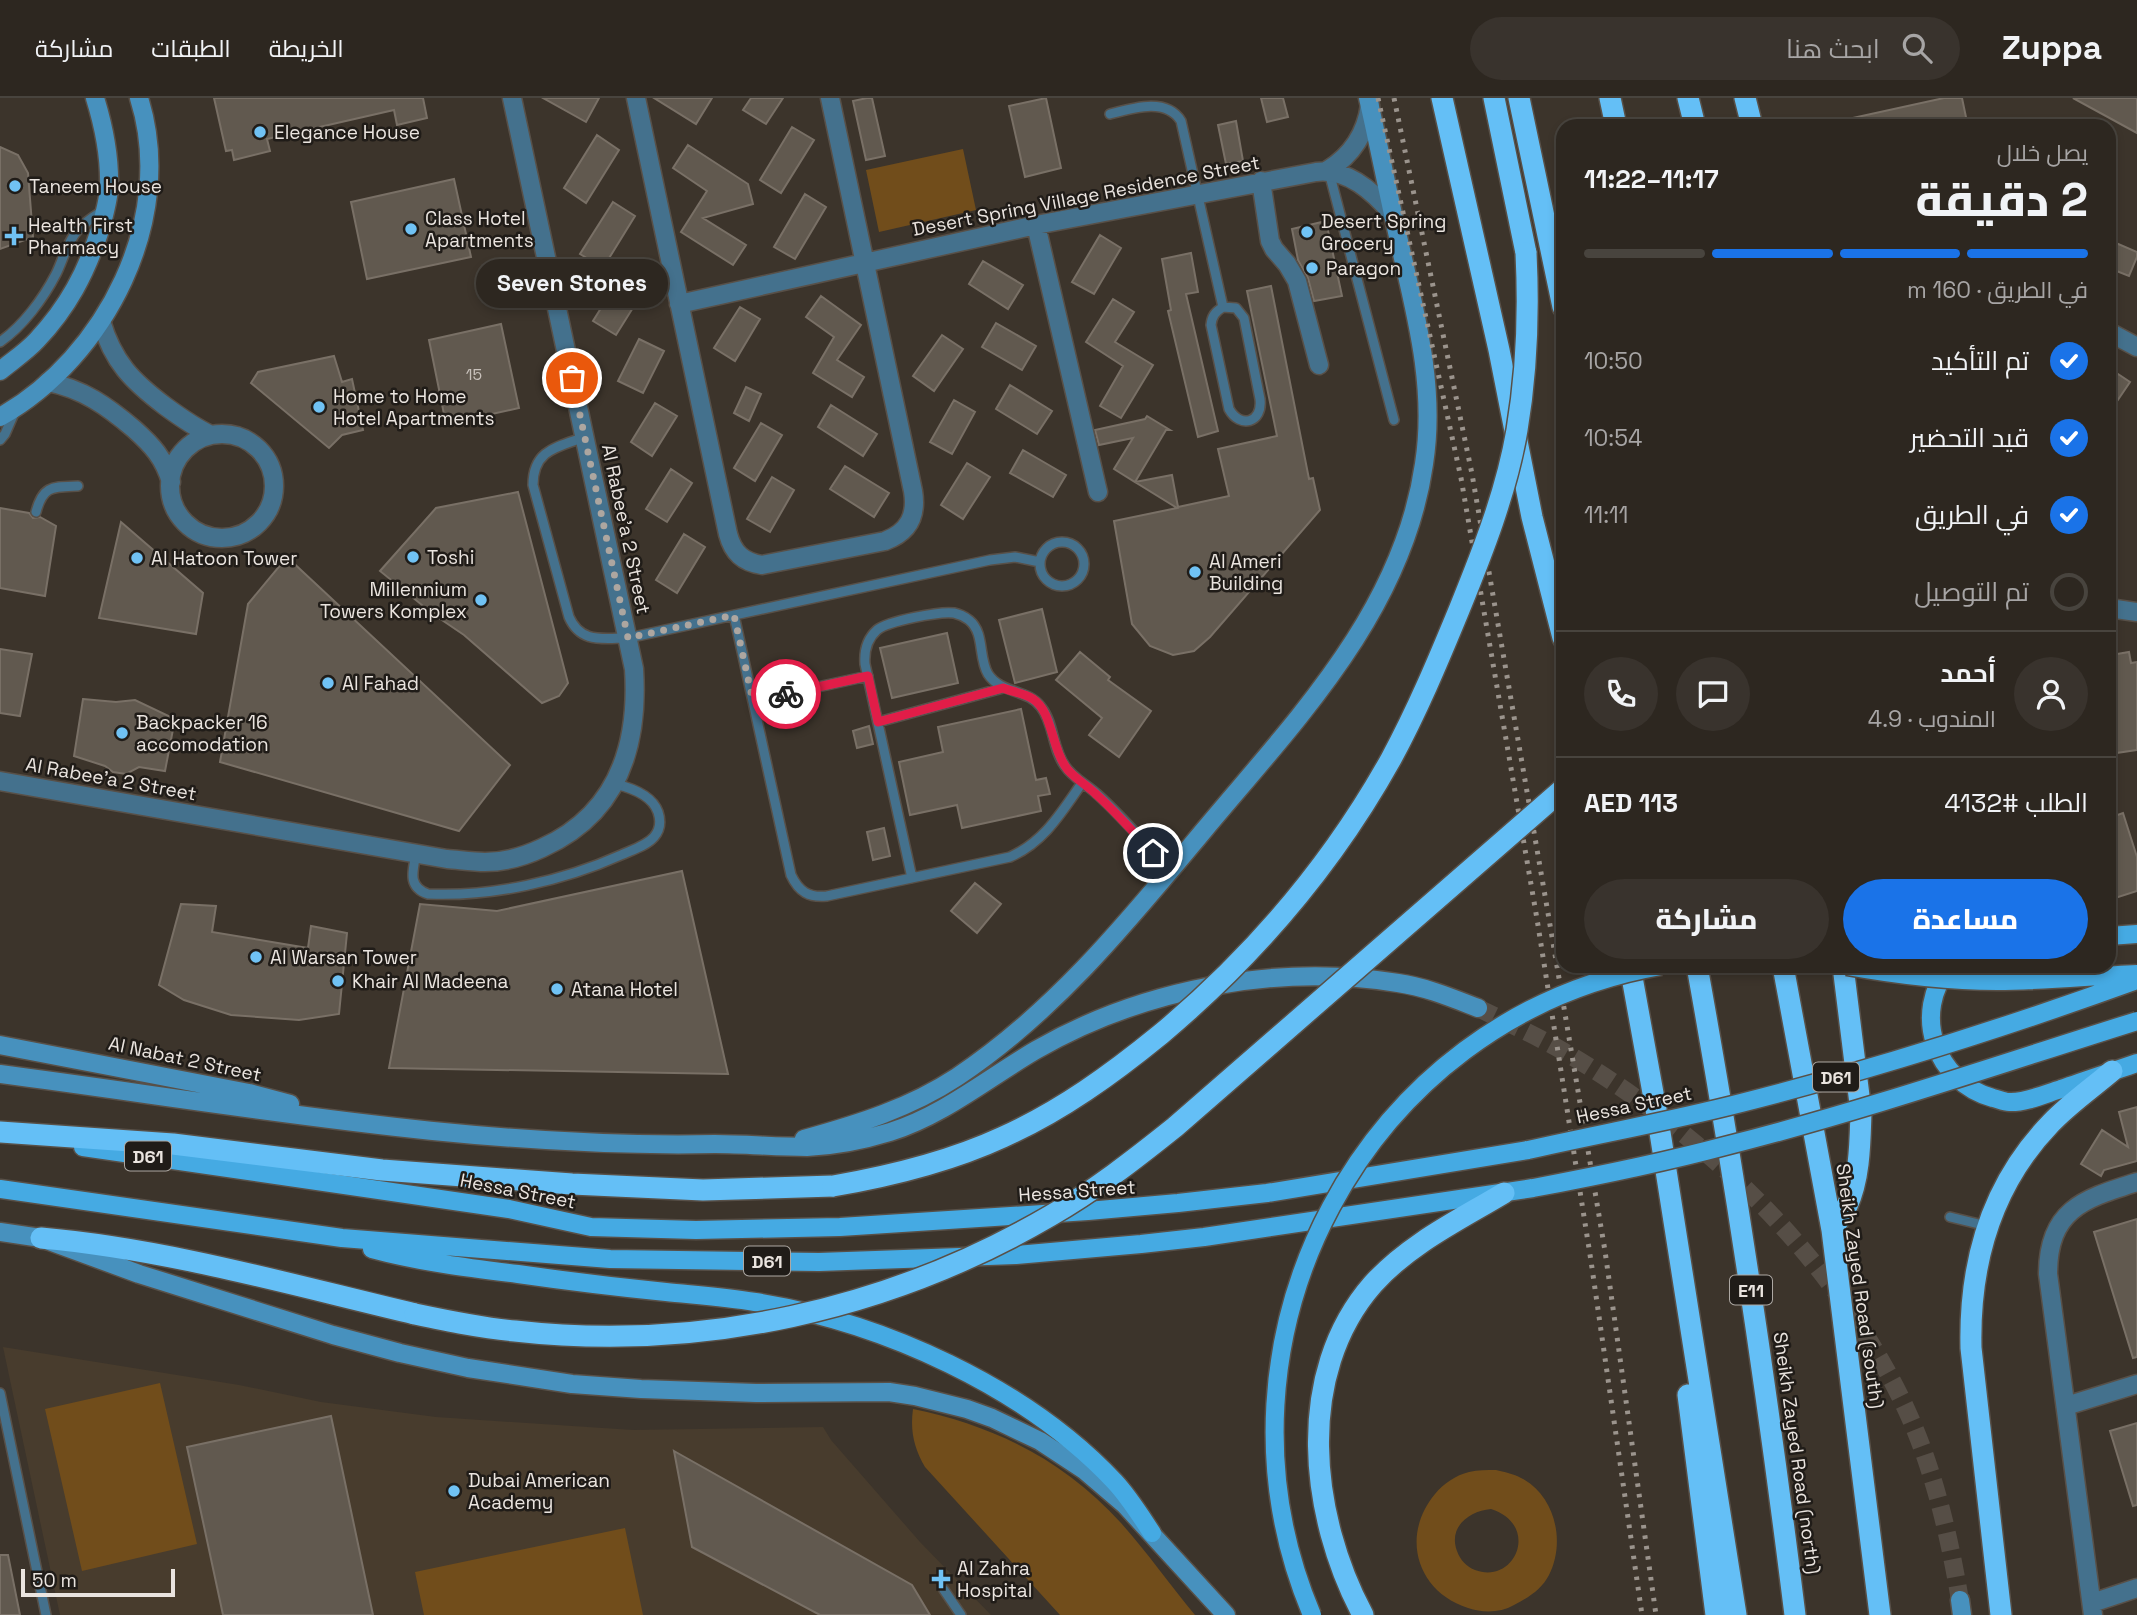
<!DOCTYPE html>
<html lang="ar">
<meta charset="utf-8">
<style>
:root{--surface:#2d2720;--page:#39332d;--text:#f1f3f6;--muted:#a7a5a5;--line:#48443e;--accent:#1a73e8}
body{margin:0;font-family:"Space Grotesk",Cairo,sans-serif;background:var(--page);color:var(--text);direction:rtl;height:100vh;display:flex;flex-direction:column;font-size:26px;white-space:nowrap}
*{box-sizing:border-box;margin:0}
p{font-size:23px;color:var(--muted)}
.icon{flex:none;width:38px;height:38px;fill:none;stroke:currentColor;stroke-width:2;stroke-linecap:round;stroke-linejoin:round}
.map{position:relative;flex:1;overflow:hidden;direction:ltr}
.side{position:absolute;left:1556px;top:21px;width:560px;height:854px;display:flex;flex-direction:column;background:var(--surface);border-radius:21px;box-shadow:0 4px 10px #0003,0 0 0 2px var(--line);direction:rtl}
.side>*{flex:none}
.scale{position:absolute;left:21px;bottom:18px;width:154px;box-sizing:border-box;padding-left:7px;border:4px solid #eae4df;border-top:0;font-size:19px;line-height:24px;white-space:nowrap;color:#eae4df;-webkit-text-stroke:5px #201c18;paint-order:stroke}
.pin{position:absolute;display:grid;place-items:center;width:60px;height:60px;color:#fff;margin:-30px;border:4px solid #fff;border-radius:50%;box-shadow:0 2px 7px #0007}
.courier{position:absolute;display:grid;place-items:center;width:70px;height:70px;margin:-35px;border:5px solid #e11d48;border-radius:50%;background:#fff;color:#222;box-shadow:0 2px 9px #0007}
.bubble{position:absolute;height:49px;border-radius:24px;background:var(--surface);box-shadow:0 4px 10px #0003,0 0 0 2px var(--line);font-size:23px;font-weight:800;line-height:49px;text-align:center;direction:rtl}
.overview em{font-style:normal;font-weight:800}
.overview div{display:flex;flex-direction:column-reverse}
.overview{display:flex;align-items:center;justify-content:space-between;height:119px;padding:0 28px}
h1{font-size:46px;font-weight:800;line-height:52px}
.bar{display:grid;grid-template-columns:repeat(4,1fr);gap:10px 7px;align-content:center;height:84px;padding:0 28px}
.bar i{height:9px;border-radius:5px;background:var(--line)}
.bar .current{background:var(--accent)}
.bar p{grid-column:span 4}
.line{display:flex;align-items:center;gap:18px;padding:0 28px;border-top:2px solid var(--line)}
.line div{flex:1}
.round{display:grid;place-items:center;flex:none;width:74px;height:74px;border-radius:37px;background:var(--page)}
ol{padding:0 28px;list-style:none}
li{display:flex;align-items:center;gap:21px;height:77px}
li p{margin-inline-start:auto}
li .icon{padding:7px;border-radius:50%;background:var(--accent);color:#fff;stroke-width:4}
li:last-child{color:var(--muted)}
li i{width:38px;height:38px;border:4px solid var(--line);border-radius:50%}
.primary-button{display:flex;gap:14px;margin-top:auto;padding:14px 28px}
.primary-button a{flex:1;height:80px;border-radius:42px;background:var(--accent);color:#fff;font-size:28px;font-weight:800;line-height:80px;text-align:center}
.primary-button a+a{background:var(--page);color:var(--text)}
header{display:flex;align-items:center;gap:42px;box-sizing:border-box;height:98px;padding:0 35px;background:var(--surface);border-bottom:2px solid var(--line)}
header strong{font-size:33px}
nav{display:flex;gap:38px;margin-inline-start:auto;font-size:24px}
.search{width:490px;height:63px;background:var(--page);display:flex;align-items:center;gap:18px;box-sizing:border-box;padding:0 24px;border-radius:38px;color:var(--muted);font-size:26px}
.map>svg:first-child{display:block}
.built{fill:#483c2d}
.green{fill:#714d1b;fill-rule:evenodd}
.building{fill:#61594f;stroke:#797066;stroke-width:2}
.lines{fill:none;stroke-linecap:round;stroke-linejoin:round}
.secondary-tunnel{stroke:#564e46;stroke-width:18;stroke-dasharray:18 9;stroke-linecap:butt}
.lane-casing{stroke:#585048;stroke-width:12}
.street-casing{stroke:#585048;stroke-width:21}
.secondary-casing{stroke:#585048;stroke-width:21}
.primary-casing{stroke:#585048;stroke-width:21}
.highway-casing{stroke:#585048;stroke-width:24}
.lane{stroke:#44718d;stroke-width:9}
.street{stroke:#44718d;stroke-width:18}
.secondary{stroke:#4791be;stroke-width:18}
.primary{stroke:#45aae3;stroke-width:18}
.highway{stroke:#64bff6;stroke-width:21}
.rail{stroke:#9b948d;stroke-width:5;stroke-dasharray:3.5 7;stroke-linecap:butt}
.primary-bridge-casing{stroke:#585048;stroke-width:21;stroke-linecap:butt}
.highway-bridge-casing{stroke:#585048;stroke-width:24;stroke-linecap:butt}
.primary-bridge{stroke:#45aae3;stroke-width:18}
.highway-bridge{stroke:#64bff6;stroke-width:21}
.done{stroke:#ada6a0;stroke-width:7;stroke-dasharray:0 12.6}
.route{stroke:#e11d48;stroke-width:9}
.poi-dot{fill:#70c2f4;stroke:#201c18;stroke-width:2.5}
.labels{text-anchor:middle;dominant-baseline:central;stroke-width:5;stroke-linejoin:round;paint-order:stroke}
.number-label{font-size:16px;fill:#c8c1bb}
.shield{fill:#201c18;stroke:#ada8a3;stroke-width:2}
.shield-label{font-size:18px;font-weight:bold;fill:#eae4df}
.poi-label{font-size:19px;fill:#eae4df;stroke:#201c18;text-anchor:start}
.street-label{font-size:19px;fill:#eae4df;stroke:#201c18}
</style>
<header>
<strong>Zuppa</strong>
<div class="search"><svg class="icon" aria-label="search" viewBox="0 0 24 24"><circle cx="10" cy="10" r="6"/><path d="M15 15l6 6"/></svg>ابحث هنا</div>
<nav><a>الخريطة</a><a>الطبقات</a><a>مشاركة</a></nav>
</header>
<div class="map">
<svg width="2137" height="1517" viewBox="0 0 2137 1517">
<rect width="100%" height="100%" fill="#3c342b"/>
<path class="built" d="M3,1249L239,1287L321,1304L436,1319L633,1332L823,1329L831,1342L920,1444L991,1517H60Z"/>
<path class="green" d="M963,51L976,112L879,134L866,72Z
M160,1285L197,1446L82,1473L45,1311Z
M913,1311C995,1328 1064,1362 1121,1425C1147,1454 1170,1487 1195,1517H1060L925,1369C914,1350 910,1333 913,1311Z
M1496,1372C1504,1374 1514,1376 1521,1380C1555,1397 1566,1444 1549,1477C1542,1491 1528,1500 1514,1507C1500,1515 1483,1515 1468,1510C1417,1494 1400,1438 1435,1396C1443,1386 1456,1377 1469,1374C1478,1372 1487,1372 1496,1372ZM1491,1411C1541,1427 1515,1487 1475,1472C1467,1469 1460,1462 1457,1453C1448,1429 1469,1413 1491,1411Z
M625,1430L643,1517H424L415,1474Z"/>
<path class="building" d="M214,0H423L427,20L397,27L394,12L267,41L270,53L234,62L232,52L226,53Z
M543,0H599L586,24Z
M654,0H712L696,26Z
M751,0H783L766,26L743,12Z
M867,0H872L885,58L866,62L853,3Z
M1046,0L1061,70L1025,79L1009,8Z
M1261,0H1283L1288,19L1267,24Z
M1944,0H1962L1967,24L1949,28H1849L1848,21Z
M2073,0H2137V35Z
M1236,23L1243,63L1226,66L1218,27Z
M792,29L814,42L781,95L760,82Z
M597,37L619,52L586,105L564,90Z
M688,47L748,86L753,106L703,120L746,147L733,167L681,134L707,93L673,70Z
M0,49L18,57L28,75L33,139L0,151Z
M454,81L471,159L367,181L351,104Z
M805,96L826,109L795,161L774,149Z
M613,104L635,118L603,170L580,156Z
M1326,123L1342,198L1314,203L1308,180L1298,162L1292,131Z
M1100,137L1121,150L1094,196L1072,184Z
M2109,142L2137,154V159L2129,178L2109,170Z
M1191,155L1198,194L1186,196L1218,333L1198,339L1168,213L1171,212L1162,161Z
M983,163L1023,187L1008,211L969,186Z
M626,170L649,184L616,237L593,223Z
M1271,188L1309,381L1313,380L1320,412L1210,539L1194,553L1173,557L1150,548L1132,526L1114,423L1177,410L1135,384L1172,377L1178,409L1229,398L1218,351L1277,338L1247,193Z
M821,198L861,227L837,262L864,279L852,299L813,275L834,239L806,219Z
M1113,201L1134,214L1115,244L1153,267L1121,320L1100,308L1123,268L1086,244Z
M740,209L760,221L735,263L714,250Z
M996,225L1036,248L1022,272L982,249Z
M501,226L519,310L446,326L429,242Z
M942,237L963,251L934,293L913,278Z
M639,241L664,253L643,295L618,283Z
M334,258L342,284L352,281L363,332L342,337L329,350L251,285L258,274Z
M2109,270L2130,284L2109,315Z
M1010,287L1052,313L1037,336L996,311Z
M746,289L761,296L749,323L734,315Z
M954,302L975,314L952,356L930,344Z
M655,305L677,318L652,358L631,344Z
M831,307L877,336L863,358L818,329Z
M1147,318L1170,332H1166L1135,384L1114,371L1133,340L1099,347L1095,332L1145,321Z
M761,325L782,337L755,383L734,370Z
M1023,352L1066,377L1053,399L1010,375Z
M967,365L990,379L963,421L941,407Z
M845,368L889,395L874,419L830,391Z
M671,371L692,385L667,424L646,411Z
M772,379L794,392L770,434L747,421Z
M518,394L568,585L559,598L542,605L464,537L433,516L380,473L436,410Z
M0,410L29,415L33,420L40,419L56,428L45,498L0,490Z
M121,424L203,495L196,536L99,520Z
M684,436L705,449L677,495L656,482Z
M287,459L510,667L459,733L220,664L248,506Z
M1042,511L1057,574L1015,585L999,522Z
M947,535L958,585L892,600L880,550Z
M0,551L32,556L20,618L0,615Z
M1080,554L1110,579L1108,582L1151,613L1119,659L1089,637L1102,620L1056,582Z
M2129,554L2131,565L2137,564V652L2116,655L2109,612V570L2113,569L2111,557Z
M83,601L116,604L135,602L175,621L165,673L139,669L126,676L113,674L105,668L74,658Z
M1021,611L1036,682L1046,680L1050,696L1038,698L1041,713L962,730L957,707L910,717L899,664L943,654L938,629Z
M869,628L873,646L857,650L853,633Z
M2123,715L2137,759V793L2112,801L2109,790V720Z
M884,730L890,758L873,762L867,734Z
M682,773L728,976L389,970L420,806L497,813Z
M975,785L1001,806L977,835L951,813Z
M181,806L216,808L212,834L308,850L311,828L347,835L339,916L299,922L231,917L184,902L159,887Z
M2137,1009V1063L2104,1072L2101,1078L2081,1066L2102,1032L2128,1049L2119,1014Z
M2137,1121V1259L2133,1260L2094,1134Z
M331,1318L373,1517H223L187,1349Z
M2137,1325V1407L2133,1408L2110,1333Z
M674,1353L912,1487L930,1517H820L692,1449Z
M0,1457H8L20,1517H0Z"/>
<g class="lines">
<path class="secondary-tunnel" d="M1478,910C1508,925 1539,939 1568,956C1709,1039 1838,1164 1907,1313C1934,1372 1949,1437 1960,1502"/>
<g class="lane-casing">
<path id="lane" d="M1110,16C1136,9 1167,0 1181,23L1223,209
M1329,74L1394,322
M1223,209L1236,210L1244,220L1260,301C1263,325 1240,331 1229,311L1211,227C1212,218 1215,214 1223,209Z
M0,244C23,228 43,201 56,176C63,162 67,144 78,132C86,123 95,118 104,112
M585,339C557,349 533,352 533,387L569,519C581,546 603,540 628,540L990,462L1015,459L1040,464
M0,342L5,336L15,313
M36,414C43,387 53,389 78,388
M1040 466a22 22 0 1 1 44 0a22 22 0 1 1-44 0Z
M734,517L791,777C799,794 809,800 827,798L1010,759C1044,744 1061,715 1082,685
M753,603L868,578
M878,624L1003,590
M416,756C413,772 407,789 428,796C492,799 563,783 621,757C632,752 646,748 654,739C660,732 661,723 658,714C652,697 632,690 615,686
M912,780L865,566C864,553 867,541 877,532C888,523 940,513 954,515C959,516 965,519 969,522C985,535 978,559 988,576C1001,596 1028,591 1041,609C1054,625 1052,650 1065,668C1073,680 1086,686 1097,696C1123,719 1146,747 1170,773
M1950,1119L1987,1128
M0,1295L46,1517
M944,1492L961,1517"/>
</g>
<g class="street-casing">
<path id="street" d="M636,0L728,436C733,455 743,464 762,467L885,443C909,434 917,417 913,393L830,0
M1328,72C1352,57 1366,36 1370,7
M1261,83L1270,143L1274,151L1287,166L1297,183L1319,267
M1036,127L1098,394
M679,206L1036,127L1316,74C1348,70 1374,94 1393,117
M101,223C113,264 132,283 165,308C180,319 194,329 211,337
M2109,234L2137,249
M48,284C83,291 107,308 134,331C152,347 164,360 171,384
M170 388a52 52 0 1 1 104 0a52 52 0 1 1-104 0Z
M2109,510L2137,514
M0,683L447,761C460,762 473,764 485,764C505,764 525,758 542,750C618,716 639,648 634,571L512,0
M2066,1308L2137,1286
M2092,1505L2137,1490
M2093,1517L2048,1176C2048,1111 2084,1101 2137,1084"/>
</g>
<g class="secondary-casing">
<path id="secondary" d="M0,273C12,263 26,254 37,242C68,209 86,175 100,132C104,118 108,104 109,90C110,60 104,29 95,0
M0,319C106,259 177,120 139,0
M0,947L249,995L290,1006
M0,976C237,1007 475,1051 715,1046C746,1046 776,1049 807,1049C834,1048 864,1042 890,1034C944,1017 988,980 1036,952C1142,891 1277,865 1398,885C1426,889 1452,900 1478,910
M804,1041C858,1026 910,1010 957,979C1056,913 1130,821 1205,731C1296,622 1403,513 1424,366C1436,290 1416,217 1399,143C1388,95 1379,48 1368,0
M0,1134L41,1140L139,1176L333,1237L400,1255L468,1270L572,1286L641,1291L756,1295L889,1294L915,1298L967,1311L992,1320L1040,1343L1084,1372L1125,1407L1226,1517
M1960,1502L1962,1517"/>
</g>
<g class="primary-casing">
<path id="primary" d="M2109,838L2137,836
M1950,868C1911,915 1935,984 1993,1000C1998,1001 2004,1004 2009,1004C2025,1005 2045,996 2061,991C2086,982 2111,974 2137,965
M83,1049L509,1111L591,1129L696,1132L840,1129L1088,1113L1178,1105L1267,1095L1528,1052
M0,1091L342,1140L610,1161L819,1164L1016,1157L1141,1146L1204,1139L1533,1090
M372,1151C420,1164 469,1170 518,1176C567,1183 616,1189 666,1194C695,1197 725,1199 755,1204C882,1224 1026,1289 1115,1384C1129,1399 1140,1417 1152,1435"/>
</g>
<g class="highway-casing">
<path id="highway" d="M1442,0L1499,252L1532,419L1563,540
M1494,0L1526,155
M1519,0L1563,209
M1610,0L1616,28
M1688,0L1695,28
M1745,0L1752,28
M1630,868L1659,1028L1736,1517
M1697,868C1736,1084 1768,1300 1795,1517
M1783,868L1832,1132L1880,1517
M0,1034L173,1046L382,1072L572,1086L703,1092L833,1088
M1832,1132C1837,1124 1843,1116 1847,1108C1860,1080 1860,1044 1861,1014L1843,868
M41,1140C167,1151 292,1187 415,1216
M1688,1297L1716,1517
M1363,1517C1310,1418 1294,1276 1373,1186C1409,1146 1459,1122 1504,1095
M2001,1517L1971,1250C1969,1166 1991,1087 2051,1025C2069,1006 2092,990 2112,973"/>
</g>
<use href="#lane" class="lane"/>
<use href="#street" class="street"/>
<use href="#secondary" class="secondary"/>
<use href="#primary" class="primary"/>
<use href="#highway" class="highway"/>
<path class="rail" d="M1378,0L1461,380L1537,821L1591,1163L1642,1517
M1394,0L1472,376L1548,815L1605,1153L1656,1517"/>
<g class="primary-bridge-casing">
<path id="primary-bridge" d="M1847,868C1897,877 1946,883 1997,883C2044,883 2090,878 2137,876
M1528,1052C1599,1036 1671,1023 1741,1005C1875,971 2007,929 2137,882
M1533,1090C1597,1078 1661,1065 1725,1048C1864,1013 2000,966 2137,923
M1312,1517C1195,1241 1364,920 1661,868"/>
</g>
<g class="highway-bridge-casing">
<path id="highway-bridge" d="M833,1088C891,1078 949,1064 1003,1039C1061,1013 1112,976 1161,936C1254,858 1332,767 1391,661C1417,613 1438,563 1459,512C1483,453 1506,395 1517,332C1527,273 1529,215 1526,155
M415,1216C448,1223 481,1230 515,1233C700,1254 889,1212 1050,1118C1094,1093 1135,1061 1175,1029L1563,691"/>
</g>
<use href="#primary-bridge" class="primary-bridge"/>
<use href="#highway-bridge" class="highway-bridge"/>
</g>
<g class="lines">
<path class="done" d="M572,280L628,540L734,517L753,603L786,596"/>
<path class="route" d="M786,596L868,578L878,624L1003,590C1013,594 1024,595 1033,601C1053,614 1051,651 1068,672C1077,682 1088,688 1097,697C1117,715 1135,736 1153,755"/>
</g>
<g class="poi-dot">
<circle cx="260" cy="34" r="7"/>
<circle cx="15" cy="88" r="7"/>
<circle cx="411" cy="131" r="7"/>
<circle cx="1307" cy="134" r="7"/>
<path d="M10.5 127.5h7v7h7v7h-7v7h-7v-7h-7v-7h7z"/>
<circle cx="1312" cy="170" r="7"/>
<circle cx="319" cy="309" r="7"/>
<circle cx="413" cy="459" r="7"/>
<circle cx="137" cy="460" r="7"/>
<circle cx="1195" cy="474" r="7"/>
<circle cx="481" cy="502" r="7"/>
<circle cx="328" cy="585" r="7"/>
<circle cx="122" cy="635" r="7"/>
<circle cx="256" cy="859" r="7"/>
<circle cx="338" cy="883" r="7"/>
<circle cx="557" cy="891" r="7"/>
<circle cx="454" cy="1393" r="7"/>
<path d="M937.5 1470.5h7v7h7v7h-7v7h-7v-7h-7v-7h7z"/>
</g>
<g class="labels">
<g class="number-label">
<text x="474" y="276">15</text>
</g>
<g class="shield">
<rect x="1813" y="964.5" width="46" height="29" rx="5"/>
<rect x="125" y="1043.5" width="46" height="29" rx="5"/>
<rect x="744" y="1148.5" width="46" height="29" rx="5"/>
<rect x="1730" y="1177.5" width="42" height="29" rx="5"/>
</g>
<g class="shield-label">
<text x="1836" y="979">D61</text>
<text x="148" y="1058">D61</text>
<text x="767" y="1163">D61</text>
<text x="1751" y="1192">E11</text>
</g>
<g class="poi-label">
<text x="274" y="34">Elegance House</text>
<text x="29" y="88">Taneem House</text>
<text x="425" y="120">Class Hotel<tspan x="425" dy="22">Apartments</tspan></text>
<text x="1321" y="123">Desert Spring<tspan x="1321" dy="22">Grocery</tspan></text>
<text x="28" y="127">Health First<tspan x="28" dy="22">Pharmacy</tspan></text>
<text x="1326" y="170">Paragon</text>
<text x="333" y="298">Home to Home<tspan x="333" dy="22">Hotel Apartments</tspan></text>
<text x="427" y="459">Toshi</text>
<text x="151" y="460">Al Hatoon Tower</text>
<text x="1209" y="463">Al Ameri<tspan x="1209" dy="22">Building</tspan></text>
<text x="467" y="491" text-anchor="end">Millennium<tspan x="467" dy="22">Towers Komplex</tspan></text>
<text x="342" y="585">Al Fahad</text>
<text x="136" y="624">Backpacker 16<tspan x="136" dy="22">accomodation</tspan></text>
<text x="270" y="859">Al Warsan Tower</text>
<text x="352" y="883">Khair Al Madeena</text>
<text x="571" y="891">Atana Hotel</text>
<text x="468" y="1382">Dubai American<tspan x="468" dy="22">Academy</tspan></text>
<text x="957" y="1470">Al Zahra<tspan x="957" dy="22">Hospital</tspan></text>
</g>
<g class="street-label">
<text transform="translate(1086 98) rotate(-11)">Desert Spring Village Residence Street</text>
<text transform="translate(626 431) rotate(78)">Al Rabee'a 2 Street</text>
<text transform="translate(111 681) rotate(10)">Al Rabee'a 2 Street</text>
<text transform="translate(185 961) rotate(12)">Al Nabat 2 Street</text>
<text transform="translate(1634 1007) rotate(-12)">Hessa Street</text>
<text transform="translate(518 1093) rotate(11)">Hessa Street</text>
<text transform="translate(1077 1093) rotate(-4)">Hessa Street</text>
<text transform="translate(1860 1188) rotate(82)">Sheikh Zayed Road (south)</text>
<text transform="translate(1797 1355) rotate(82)">Sheikh Zayed Road (north)</text>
</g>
</g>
</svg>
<div class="scale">50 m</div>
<div class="pin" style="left:572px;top:280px;background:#ea580c"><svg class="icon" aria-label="bag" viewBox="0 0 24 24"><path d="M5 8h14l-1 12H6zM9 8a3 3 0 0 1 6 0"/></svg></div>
<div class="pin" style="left:1153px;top:755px;background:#1f2937"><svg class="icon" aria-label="home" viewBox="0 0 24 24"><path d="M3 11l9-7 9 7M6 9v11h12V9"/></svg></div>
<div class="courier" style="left:786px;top:596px"><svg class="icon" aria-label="bike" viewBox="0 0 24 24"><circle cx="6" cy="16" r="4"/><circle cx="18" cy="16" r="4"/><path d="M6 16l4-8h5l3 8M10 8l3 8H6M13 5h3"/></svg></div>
<div class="bubble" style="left:476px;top:161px;width:192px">Seven Stones</div>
<section class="side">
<div class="overview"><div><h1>2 دقيقة</h1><p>يصل خلال</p></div><em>11:17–11:22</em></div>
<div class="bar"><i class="current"></i><i class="current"></i><i class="current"></i><i></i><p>في الطريق · 160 m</p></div>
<ol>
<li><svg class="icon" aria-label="check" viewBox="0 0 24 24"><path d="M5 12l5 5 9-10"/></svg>تم التأكيد<p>10:50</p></li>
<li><svg class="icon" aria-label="check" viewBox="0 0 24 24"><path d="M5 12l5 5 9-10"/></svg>قيد التحضير<p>10:54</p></li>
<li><svg class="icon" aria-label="check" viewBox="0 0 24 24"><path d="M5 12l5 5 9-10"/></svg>في الطريق<p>11:11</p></li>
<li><i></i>تم التوصيل</li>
</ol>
<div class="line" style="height:126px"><a class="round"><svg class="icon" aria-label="person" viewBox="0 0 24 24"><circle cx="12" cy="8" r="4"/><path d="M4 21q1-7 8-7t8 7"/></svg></a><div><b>أحمد</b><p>المندوب · 4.9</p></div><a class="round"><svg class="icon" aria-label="chat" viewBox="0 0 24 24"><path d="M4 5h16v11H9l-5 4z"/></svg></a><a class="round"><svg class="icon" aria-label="phone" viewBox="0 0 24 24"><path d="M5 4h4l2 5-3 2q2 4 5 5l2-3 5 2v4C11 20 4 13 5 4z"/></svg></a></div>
<div class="line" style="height:91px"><div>الطلب #4132</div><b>AED 113</b></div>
<div class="primary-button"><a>مساعدة</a><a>مشاركة</a></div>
</section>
</div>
